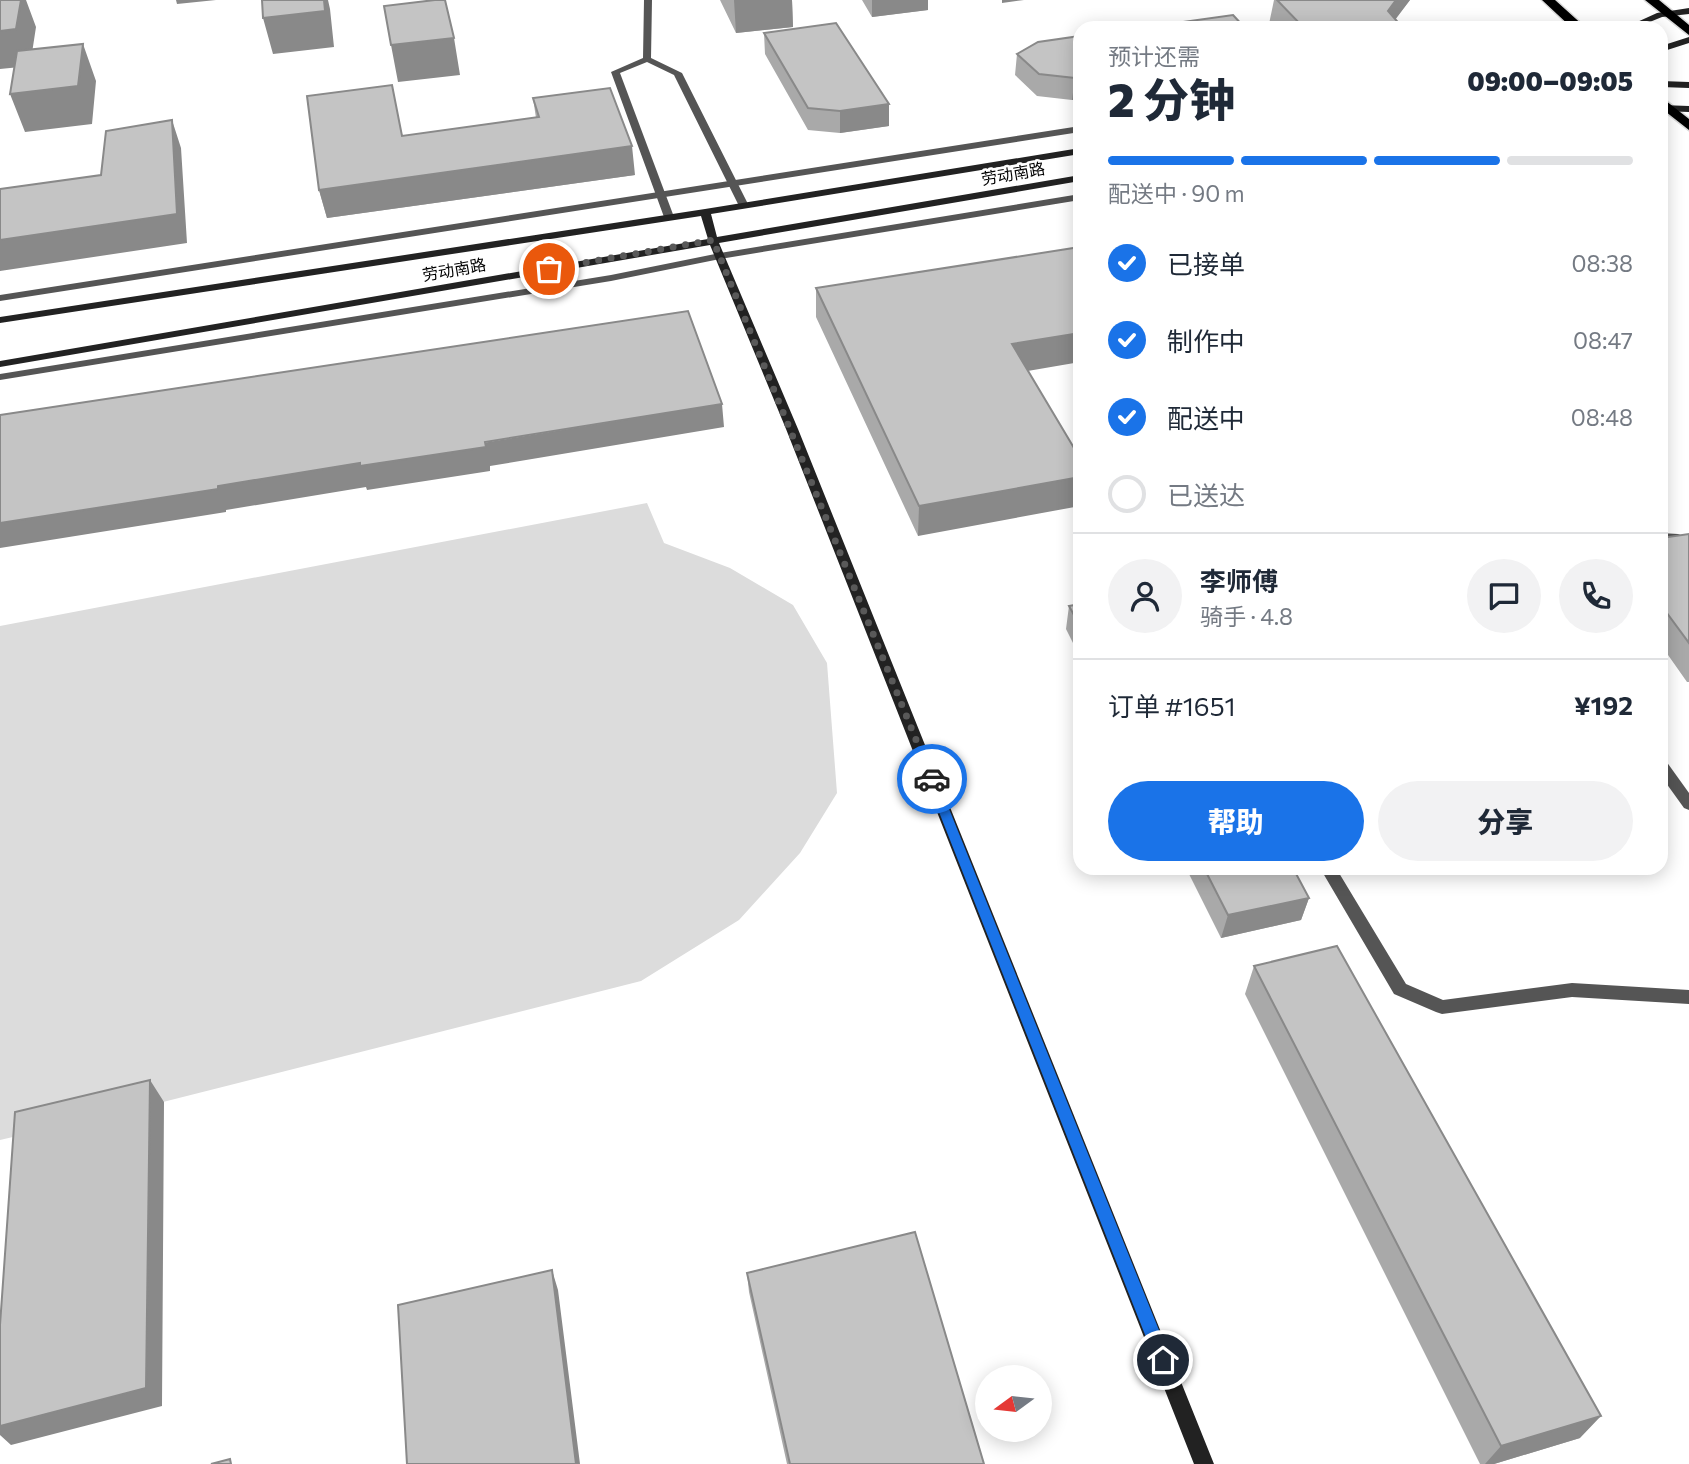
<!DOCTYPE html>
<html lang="zh">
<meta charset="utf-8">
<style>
:root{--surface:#fff;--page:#f2f2f3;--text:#1f2937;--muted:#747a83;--line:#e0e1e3;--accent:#1a73e8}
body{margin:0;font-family:Commissioner,"Noto Sans SC",sans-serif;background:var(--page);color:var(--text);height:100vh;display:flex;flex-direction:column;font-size:26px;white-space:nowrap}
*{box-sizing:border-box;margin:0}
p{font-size:23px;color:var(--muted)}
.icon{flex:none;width:38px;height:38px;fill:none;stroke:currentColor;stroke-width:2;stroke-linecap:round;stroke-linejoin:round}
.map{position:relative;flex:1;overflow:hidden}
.details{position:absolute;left:1073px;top:21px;width:595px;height:854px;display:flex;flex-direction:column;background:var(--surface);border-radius:21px;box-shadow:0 4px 18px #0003}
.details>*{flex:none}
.needle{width:46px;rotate:255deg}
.controls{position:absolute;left:975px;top:1365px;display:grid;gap:14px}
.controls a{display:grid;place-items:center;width:77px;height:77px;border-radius:50%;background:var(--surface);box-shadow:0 4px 18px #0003;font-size:35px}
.pin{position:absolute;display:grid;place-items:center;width:60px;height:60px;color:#fff;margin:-30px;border:4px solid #fff;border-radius:50%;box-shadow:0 2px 7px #0007}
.courier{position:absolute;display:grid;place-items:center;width:70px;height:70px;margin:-35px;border:5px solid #1a73e8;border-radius:50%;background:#fff;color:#222;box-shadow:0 2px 9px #0007}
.summary em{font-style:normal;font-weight:800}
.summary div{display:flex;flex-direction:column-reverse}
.summary{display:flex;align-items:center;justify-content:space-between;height:119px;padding:0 35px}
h1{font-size:46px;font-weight:800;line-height:52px}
.bar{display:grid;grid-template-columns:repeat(4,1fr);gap:10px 7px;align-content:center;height:84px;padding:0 35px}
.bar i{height:9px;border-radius:5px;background:var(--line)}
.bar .on{background:var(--accent)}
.bar p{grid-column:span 4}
.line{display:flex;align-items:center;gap:18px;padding:0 35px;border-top:2px solid var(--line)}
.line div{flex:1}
.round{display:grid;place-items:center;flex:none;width:74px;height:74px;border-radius:37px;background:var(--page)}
ol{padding:0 35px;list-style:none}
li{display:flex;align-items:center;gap:21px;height:77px}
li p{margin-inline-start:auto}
li .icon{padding:7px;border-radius:50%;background:var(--accent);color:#fff;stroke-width:4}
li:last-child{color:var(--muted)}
li i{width:38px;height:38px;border:4px solid var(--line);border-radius:50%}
.action{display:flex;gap:14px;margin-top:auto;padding:14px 35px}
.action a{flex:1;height:80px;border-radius:42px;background:var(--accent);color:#fff;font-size:28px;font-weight:800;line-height:80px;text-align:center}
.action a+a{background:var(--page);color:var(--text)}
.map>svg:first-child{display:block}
.green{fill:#dcdcdc}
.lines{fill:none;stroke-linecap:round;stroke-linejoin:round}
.highway-casing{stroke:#dbdbdb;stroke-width:3}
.lane{fill:#555;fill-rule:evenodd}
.street{fill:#555;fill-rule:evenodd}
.secondary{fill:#222;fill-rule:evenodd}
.highway{fill:#000;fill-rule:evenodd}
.wall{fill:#a9a9a9}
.shaded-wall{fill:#898989}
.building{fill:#c4c4c4;stroke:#898989;stroke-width:2}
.route{fill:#1a73e8}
.done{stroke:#595959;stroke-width:7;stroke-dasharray:0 12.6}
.labels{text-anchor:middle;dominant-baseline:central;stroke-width:5;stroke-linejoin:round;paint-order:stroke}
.far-street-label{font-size:16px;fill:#000;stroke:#fff}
</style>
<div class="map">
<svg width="1689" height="1464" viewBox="0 0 1689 1464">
<rect width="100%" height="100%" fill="#fff"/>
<path class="green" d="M647,503L664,543L730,568L793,605L827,663L837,793L800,853L739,920L641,981L163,1102L0,1140V626Z"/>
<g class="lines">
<g class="highway-casing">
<path id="highway" d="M1542,0H1555L1586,28H1572Z
M1645,0H1659L1689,25V35Z
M1661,97L1689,119V130L1661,108Z"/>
</g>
<path class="lane" d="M1080,126V132L0,301V295Z
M1080,194V200L720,259L611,281L0,380V374L611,275L720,253Z
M1661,533L1678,534L1689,538V547L1676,542L1661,541Z
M1661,760L1666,761L1689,793V810L1684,808L1661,776Z
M1320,868H1336L1406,984L1443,1000L1572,983L1689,990V1004L1572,997L1442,1014L1436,1012L1394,994Z"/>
<path class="street" d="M644,0H652L651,58L682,73L749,206L748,208L739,206L674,75L647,62L620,73L674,217L669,220L664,217L611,72L643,58Z"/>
<path class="secondary" d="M1689,8V14L1662,17L1635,28H1624L1657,13Z
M1689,37V43L1661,52V46Z
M1661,81L1689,82V88L1661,87Z
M1661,105L1689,106V112L1661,111Z
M1080,148V154L711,214L717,237L1080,175V181L719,243L798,429L1214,1464H1194L786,429L710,245L0,367V361L708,239L701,216L0,323V317L705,209Z"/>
<use href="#highway" class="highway"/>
</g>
<path class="wall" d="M720,0H792L793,27L736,33Z
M862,0H928V10L872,17Z
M1274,0H1410L1395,19L1403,28H1273L1269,24Z
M764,33L889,126L840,133L808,130L765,54Z
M1080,36V99L1072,100L1037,96L1015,75L1017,54Z
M533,98L635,175L327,218L319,190L402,136L536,118Z
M816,288L1028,371L918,536L816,317Z
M1689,534V682H1687L1661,645V538Z
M1069,606L1080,626V657L1066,629Z
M1186,868H1293L1309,898L1301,920L1221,938Z
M1254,966L1580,1438L1494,1464H1480L1245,994Z
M747,1273L984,1464H787L749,1292Z"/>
<path class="shaded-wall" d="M21,0H26L36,27L30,66L0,69V31Z
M176,0H216L177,4Z
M324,0H328L330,9L334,47L273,54L263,18Z
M734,0H792L793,27L736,33Z
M872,0H928V10L872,17Z
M1002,0H1024L1002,3Z
M1396,0H1410L1389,28L1388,11Z
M454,38L460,75L398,82L391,45Z
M83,44L96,81L92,124L25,132L10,94Z
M1080,77V99L1072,100L1075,78Z
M889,104V126L840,133V111Z
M172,120L181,148L187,243L0,271V240L177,214Z
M632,146L635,175L327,218L319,190Z
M1080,333V362L1010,374L1012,344Z
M722,404L724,427L490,466V471L367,490L366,487L226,510V512L0,548V523L218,486Z
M1080,477V506L918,536L919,506Z
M1309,898L1301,920L1221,938L1228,915Z
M150,1080L164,1102L162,1406L11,1445L0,1435V1426Z
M552,1270L558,1290L580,1464H576Z
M1601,1416L1580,1438L1494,1464H1485L1501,1446Z"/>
<path class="building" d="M0,0H21L16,29L0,31Z
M262,0H324L325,11L263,18Z
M435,0H445L454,38L391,45L384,6Z
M1277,0H1396L1388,11L1403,28H1304Z
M1233,15L1245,28H1140Z
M836,23L889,104L840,111L808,108L764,33Z
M1080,36V77L1075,78L1039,74L1017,54L1038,42Z
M83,44L78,86L10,94L17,51Z
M392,85L402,136L539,117L533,98L610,88L632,146L319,190L307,96Z
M172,120L177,214L0,240V189L101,175L106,131Z
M1080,247V333L1012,344L1080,458V477L919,506L816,288Z
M688,311L722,404L485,442L486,447L360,466V463L218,486V489L0,523V415Z
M1689,534V643L1661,605V538Z
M1080,604V626L1069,606Z
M1204,868H1293L1309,898L1228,915Z
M1337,946L1601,1416L1501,1446L1254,966Z
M150,1080L146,1388L0,1426V1325L15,1112Z
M915,1232L984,1464H790L747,1273Z
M552,1270L576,1464H407L398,1305Z
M230,1459L231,1464H211Z"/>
<path class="route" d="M932,775L937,779L1171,1360L1168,1366L1163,1368L1158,1366L1155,1360L926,779Z"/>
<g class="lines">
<path class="done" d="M549,269L713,240L932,779"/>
</g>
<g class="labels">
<g class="far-street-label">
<text transform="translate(1013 173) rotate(-10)">劳动南路</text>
<text transform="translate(454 269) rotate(-10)">劳动南路</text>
</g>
</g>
</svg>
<div class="controls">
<a><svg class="needle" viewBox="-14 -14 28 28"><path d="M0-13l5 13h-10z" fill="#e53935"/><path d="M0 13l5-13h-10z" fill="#747a83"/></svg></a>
</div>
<div class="pin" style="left:549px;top:269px;background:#ea580c"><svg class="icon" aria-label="bag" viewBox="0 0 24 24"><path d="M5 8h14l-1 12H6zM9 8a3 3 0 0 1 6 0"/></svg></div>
<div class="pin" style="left:1163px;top:1360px;background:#1f2937"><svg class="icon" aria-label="home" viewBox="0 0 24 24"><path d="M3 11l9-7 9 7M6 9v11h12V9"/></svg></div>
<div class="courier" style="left:932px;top:779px"><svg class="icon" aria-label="car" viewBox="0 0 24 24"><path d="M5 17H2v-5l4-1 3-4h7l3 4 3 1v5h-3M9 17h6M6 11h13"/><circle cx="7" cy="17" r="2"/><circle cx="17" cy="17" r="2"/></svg></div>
<section class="details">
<div class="summary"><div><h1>2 分钟</h1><p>预计还需</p></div><em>09:00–09:05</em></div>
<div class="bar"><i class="on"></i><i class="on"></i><i class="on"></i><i></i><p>配送中 · 90 m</p></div>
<ol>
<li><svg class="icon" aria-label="check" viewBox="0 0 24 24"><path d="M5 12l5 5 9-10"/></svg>已接单<p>08:38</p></li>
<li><svg class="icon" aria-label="check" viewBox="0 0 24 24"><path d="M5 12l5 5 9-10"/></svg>制作中<p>08:47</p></li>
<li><svg class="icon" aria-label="check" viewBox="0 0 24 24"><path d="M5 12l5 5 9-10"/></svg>配送中<p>08:48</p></li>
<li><i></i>已送达</li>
</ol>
<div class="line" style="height:126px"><a class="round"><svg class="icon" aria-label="person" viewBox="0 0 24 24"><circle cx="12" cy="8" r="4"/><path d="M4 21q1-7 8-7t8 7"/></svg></a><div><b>李师傅</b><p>骑手 · 4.8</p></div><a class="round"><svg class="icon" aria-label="chat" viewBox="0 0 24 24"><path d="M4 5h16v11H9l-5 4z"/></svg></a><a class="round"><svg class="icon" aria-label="phone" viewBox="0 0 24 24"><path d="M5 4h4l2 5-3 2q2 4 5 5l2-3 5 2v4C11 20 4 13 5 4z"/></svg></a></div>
<div class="line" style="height:91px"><div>订单 #1651</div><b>¥192</b></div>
<div class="action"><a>帮助</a><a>分享</a></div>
</section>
</div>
